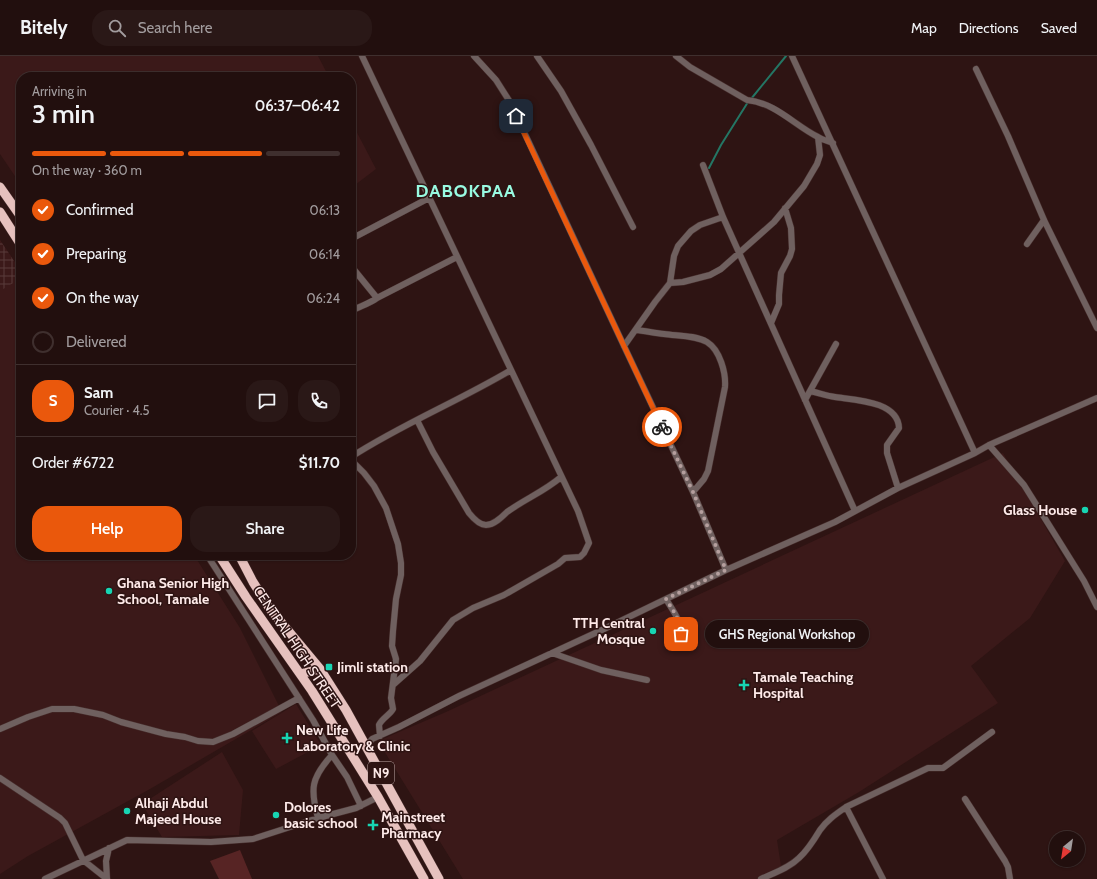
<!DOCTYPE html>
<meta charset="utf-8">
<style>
:root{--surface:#220f0e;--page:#2a1817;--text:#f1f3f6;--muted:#a29c9e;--line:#3f2f2e;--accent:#ea580c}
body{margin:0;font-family:Cabin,sans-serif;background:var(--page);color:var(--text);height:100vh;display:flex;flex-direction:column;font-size:15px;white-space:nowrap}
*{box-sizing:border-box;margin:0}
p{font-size:13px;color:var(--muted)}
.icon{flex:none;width:22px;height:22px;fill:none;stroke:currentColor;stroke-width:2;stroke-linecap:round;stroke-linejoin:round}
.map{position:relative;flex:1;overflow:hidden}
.side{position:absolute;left:16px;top:16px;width:340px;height:488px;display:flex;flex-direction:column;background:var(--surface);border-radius:16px;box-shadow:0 1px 3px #0004,0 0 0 1px var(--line)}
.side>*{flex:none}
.needle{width:26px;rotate:210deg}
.tools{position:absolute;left:1049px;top:775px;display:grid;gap:8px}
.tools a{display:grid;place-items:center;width:36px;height:36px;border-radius:50%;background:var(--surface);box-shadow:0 1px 3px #0004,0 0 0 1px var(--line);font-size:20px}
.pin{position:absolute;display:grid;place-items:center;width:34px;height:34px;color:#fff;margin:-17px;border-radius:8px;box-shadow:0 2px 6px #0006}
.courier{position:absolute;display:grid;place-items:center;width:40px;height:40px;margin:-20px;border:3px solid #ea580c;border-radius:50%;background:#fff;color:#222;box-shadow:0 1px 5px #0007}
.bubble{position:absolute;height:28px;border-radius:14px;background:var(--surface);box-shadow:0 1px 3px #0004,0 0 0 1px var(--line);font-size:13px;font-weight:600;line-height:28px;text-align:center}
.overview em{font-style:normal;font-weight:600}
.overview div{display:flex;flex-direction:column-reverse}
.overview{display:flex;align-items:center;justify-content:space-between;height:68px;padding:0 16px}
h1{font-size:26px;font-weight:600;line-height:30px}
.bar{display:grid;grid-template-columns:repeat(4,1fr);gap:6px 4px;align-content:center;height:48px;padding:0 16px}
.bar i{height:5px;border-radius:3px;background:var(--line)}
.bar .selected{background:var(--accent)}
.bar p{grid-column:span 4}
.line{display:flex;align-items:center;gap:10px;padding:0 16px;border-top:1px solid var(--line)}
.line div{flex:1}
.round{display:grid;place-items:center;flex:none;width:42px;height:42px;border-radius:16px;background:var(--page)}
ol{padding:0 16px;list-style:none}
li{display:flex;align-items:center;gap:12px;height:44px}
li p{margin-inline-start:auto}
li .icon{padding:4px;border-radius:50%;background:var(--accent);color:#fff;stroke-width:4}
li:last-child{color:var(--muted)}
li i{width:22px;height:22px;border:2px solid var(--line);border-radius:50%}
.button{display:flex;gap:8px;margin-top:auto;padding:8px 16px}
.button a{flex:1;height:46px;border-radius:16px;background:var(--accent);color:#fff;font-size:16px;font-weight:600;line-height:46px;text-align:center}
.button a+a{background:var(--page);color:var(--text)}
header{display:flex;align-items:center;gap:24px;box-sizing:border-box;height:56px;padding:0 20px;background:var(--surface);border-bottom:1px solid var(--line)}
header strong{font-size:19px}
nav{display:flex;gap:22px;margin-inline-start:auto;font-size:14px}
.search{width:280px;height:36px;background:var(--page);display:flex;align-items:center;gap:10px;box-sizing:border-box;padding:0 14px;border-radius:16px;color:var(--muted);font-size:15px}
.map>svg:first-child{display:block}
.built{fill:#3b1919}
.industrial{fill:url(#industrial-grid)}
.pitch{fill:#572424}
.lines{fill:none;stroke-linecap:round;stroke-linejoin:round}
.stream{stroke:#247664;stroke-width:2}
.minor-casing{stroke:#472e2d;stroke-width:7}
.highway-casing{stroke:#472e2d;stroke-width:10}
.minor{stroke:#6f605f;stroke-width:6}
.highway{stroke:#e6c1be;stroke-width:9}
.done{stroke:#b59f9e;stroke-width:4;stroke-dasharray:0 7.2}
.route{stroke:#ea580c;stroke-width:5}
.poi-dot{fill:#17d5b3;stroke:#2e1413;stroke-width:1.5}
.labels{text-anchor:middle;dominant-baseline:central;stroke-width:3;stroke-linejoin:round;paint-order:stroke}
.shield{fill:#2e1413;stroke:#c0aaa9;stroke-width:1}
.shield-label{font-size:13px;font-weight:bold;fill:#feeae9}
.poi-label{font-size:14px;font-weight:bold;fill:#feeae9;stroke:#2e1413;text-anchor:start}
.street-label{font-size:14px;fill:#feeae9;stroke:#2e1413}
.district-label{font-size:18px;font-weight:bold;letter-spacing:1px;fill:#98fae1;stroke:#2e1413}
</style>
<header>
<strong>Bitely</strong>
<div class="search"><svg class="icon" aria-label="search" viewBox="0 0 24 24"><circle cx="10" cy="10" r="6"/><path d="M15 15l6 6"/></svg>Search here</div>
<nav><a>Map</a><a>Directions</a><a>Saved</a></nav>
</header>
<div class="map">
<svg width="1097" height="823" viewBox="0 0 1097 823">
<defs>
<pattern id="industrial-grid" width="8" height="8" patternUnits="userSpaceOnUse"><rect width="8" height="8" fill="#3b1919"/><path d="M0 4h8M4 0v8" fill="none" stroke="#583b3a"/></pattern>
</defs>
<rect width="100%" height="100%" fill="#2e1413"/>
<path class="built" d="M0,0H318L329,21H21V129L0,98Z
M351,65L376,113L351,132Z
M0,184L18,211V224L21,229V499H194L240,572L282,656L150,733L28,800L0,818Z
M1003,397L1065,505L1030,562L971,610L998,647L859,736L777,784L782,817L766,823H463L378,685L446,656Z
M296,648L321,689L276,713L252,675Z
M222,696L243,734L239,779L162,781L142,748Z"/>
<path class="industrial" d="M0,184L18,211V224L0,235Z"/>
<path class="pitch" d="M240,794L252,823H219L210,805Z"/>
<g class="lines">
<path class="stream" d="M751,43L786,0
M709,112L721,89L748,46"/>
<g class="minor-casing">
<path id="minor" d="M362,0L578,455L589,487L584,497L580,501L565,502L558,508L504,539L473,552L453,564L420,605L393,629
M474,0L496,24L510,46L624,290L693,436L726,514
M537,0L561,35L591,89L633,171
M676,0L690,11L747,44C776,47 794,69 818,81C823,84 828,85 833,87
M792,0L975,397
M976,13L1008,80L1044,164L1097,272
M703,109L723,161L855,455
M351,183L429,142
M1027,188L1044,164
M351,210L377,242
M670,227L683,226L710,219L721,213L774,166L804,130L817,108L820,99L818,81
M351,255C360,250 369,248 377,242L457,201
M771,267L779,248V239L781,217L790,200L792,193L791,172L785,152
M636,274C645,275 655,277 664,278C677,280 695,279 707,286C720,294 726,317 725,331L708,415L704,423L693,436
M624,290L655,246L670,227L674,200L678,190L691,175L700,169L723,161
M810,335C819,337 827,340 835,341C855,344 898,345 899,372L887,389V397L898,432
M805,344L836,288
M417,364L433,396L469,457C473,462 479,469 486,469C494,469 502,461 507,456C525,443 545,435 561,421
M989,389L1024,429L1084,525L1097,551
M351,401C402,368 459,345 511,314
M351,404L364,417L374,430L386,452L398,488L401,507V519L396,543L393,575L392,590L396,603L391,642L393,653C390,659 382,662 379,669L380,680
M207,499L313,664L332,699L347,721L361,750
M666,543C673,555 681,564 681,578
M552,597L601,614L647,624
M0,673L28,661L52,653H74L103,659L121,666L166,678L185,681L198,685L213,686L233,678L299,642
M366,691L372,683L399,671L459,640L604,573L726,514L835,466L898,432L975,397L989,389L1097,342
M0,722L60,762L65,767L83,804L107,823
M965,743L1005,805L1008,811L1010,823
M846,751L883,823
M318,762C310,733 311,722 332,699
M45,823L127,784L211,786L253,783L318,762L356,752L378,741
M107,823L106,805L109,792
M761,823C774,817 789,812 799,802C808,794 814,784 820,774C827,764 836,758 846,751L928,712H943L992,676"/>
</g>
<g class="highway-casing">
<path id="highway" d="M0,131L21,161
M0,156L21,189
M219,499L246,541L312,635L378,741L424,823
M239,499L253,526L270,553L320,613L346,654L439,823
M300,618L320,613"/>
</g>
<use href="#minor" class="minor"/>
<use href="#highway" class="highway"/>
</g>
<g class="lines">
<path class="done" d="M662,371L693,436L726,514L666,543C673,555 681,564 681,578"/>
<path class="route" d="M516,60L662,371"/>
</g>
<g class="poi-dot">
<circle cx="1085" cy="454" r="4"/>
<circle cx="109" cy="535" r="4"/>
<circle cx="653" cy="575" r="4"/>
<rect x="325" y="607" width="8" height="8" rx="2"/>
<path d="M742 623h4v4h4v4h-4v4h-4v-4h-4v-4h4z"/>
<path d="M285 676h4v4h4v4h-4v4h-4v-4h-4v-4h4z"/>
<circle cx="127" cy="755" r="4"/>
<circle cx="276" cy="759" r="4"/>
<path d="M371 763h4v4h4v4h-4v4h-4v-4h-4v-4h4z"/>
</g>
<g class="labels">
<rect class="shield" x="368" y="706" width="26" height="22" rx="3"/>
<g class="shield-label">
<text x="381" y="717">N9</text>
</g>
<g class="poi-label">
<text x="1077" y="454" text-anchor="end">Glass House</text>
<text x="117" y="527">Ghana Senior High<tspan x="117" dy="16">School, Tamale</tspan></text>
<text x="645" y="567" text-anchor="end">TTH Central<tspan x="645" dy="16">Mosque</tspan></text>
<text x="337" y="611">Jimli station</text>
<text x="753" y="621">Tamale Teaching<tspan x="753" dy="16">Hospital</tspan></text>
<text x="296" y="674">New Life<tspan x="296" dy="16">Laboratory &amp; Clinic</tspan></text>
<text x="135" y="747">Alhaji Abdul<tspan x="135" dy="16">Majeed House</tspan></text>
<text x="284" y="751">Dolores<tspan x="284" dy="16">basic school</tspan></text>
<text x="381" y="761">Mainstreet<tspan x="381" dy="16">Pharmacy</tspan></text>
</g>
<g class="street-label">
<text transform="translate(297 591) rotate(56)">CENTRAL HIGH STREET</text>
</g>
<g class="district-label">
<text x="466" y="135">DABOKPAA</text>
</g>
</g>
</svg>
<div class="tools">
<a><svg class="needle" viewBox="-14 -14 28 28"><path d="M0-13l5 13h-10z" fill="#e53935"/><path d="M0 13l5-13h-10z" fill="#a29c9e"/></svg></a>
</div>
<div class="pin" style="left:681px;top:578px;background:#ea580c"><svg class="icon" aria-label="bag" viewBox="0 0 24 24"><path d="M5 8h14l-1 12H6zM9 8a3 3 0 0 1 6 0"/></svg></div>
<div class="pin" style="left:516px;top:60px;background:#1f2937"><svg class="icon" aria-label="home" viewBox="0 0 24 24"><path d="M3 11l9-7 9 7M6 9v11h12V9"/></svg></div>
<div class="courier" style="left:662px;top:371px"><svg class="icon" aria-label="bike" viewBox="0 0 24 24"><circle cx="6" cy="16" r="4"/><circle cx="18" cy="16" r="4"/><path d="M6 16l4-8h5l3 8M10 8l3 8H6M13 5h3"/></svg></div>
<div class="bubble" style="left:705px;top:564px;width:164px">GHS Regional Workshop</div>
<section class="side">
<div class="overview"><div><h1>3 min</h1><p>Arriving in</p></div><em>06:37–06:42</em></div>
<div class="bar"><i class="selected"></i><i class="selected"></i><i class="selected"></i><i></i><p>On the way · 360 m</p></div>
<ol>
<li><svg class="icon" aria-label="check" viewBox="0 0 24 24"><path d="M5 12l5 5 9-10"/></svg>Confirmed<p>06:13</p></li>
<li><svg class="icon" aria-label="check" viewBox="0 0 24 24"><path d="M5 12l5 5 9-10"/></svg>Preparing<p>06:14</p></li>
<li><svg class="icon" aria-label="check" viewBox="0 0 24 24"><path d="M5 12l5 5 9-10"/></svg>On the way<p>06:24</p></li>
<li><i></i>Delivered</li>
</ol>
<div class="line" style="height:72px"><b class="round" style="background:var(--accent);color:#fff">S</b><div><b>Sam</b><p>Courier · 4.5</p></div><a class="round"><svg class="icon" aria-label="chat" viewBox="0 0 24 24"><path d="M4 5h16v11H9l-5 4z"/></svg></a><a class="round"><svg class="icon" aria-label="phone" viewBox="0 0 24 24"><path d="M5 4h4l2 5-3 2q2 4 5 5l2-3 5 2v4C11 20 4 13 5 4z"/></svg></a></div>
<div class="line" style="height:52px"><div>Order #6722</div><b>$11.70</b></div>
<div class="button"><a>Help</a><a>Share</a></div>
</section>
</div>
